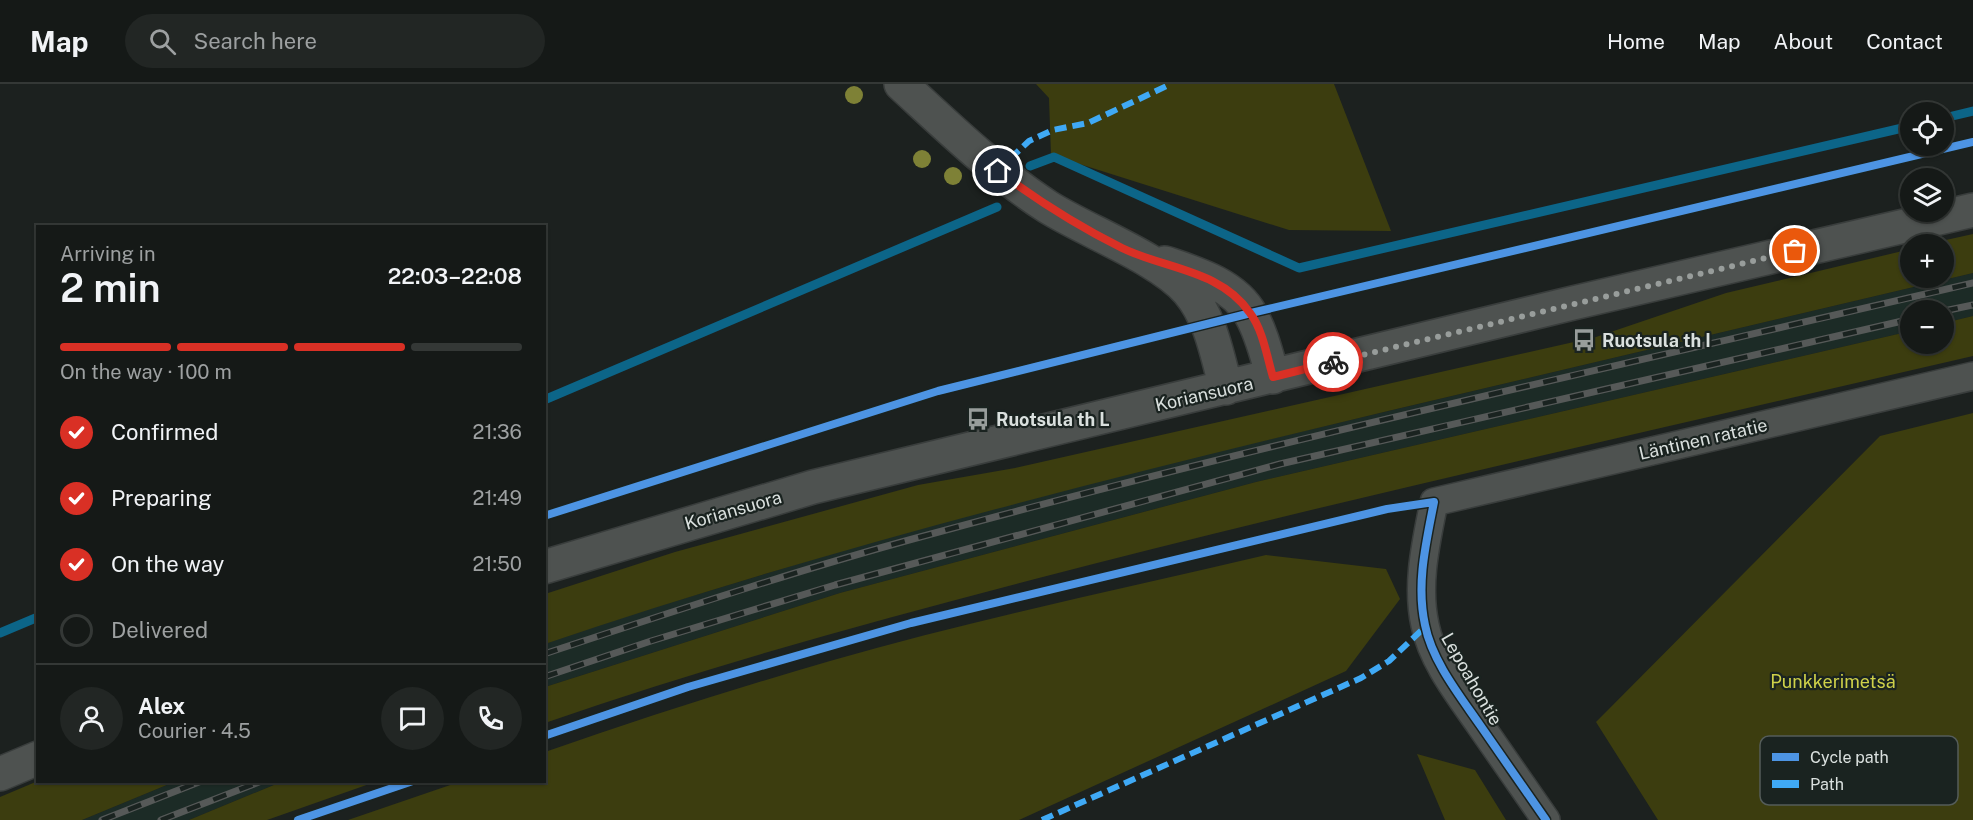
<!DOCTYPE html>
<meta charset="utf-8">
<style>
:root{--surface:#151917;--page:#222624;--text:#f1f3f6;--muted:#9da0a1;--line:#343836;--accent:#d93025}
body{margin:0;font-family:"Public Sans",sans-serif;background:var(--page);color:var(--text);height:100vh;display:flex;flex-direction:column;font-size:22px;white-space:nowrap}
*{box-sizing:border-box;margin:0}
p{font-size:20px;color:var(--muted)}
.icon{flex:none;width:33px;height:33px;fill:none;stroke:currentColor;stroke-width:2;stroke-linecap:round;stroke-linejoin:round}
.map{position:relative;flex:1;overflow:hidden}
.details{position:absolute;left:36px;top:141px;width:510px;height:558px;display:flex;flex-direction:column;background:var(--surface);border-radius:0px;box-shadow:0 2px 4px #0004,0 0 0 2px var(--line)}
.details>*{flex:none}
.fabs{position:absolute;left:1900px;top:18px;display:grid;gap:12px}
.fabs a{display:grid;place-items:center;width:54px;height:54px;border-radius:50%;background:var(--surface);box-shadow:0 2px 4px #0004,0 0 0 2px var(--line);font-size:30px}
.pin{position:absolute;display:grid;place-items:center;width:51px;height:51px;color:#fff;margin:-26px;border:3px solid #fff;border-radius:50%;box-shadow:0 2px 6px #0007}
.courier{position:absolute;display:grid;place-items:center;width:60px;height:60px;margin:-30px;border:4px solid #d93025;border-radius:50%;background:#fff;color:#222;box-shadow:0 2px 8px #0007}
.overview em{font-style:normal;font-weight:600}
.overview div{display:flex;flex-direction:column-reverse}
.overview{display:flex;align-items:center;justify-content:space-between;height:102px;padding:0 24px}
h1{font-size:39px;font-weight:600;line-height:45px}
.bar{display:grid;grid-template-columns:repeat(4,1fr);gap:9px 6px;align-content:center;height:72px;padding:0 24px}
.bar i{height:8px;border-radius:4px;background:var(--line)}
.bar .selected{background:var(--accent)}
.bar p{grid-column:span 4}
.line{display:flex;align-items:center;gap:15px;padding:0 24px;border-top:2px solid var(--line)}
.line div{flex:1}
.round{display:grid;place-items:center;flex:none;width:63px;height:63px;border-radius:32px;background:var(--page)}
ol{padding:0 24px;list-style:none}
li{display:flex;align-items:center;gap:18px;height:66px}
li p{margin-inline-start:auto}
li .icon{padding:6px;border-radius:50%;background:var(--accent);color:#fff;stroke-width:4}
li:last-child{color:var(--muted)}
li i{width:33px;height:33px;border:3px solid var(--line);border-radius:50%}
header{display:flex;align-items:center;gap:36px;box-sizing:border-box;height:84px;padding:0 30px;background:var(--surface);border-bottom:2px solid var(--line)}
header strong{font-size:28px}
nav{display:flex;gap:33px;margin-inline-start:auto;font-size:21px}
.search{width:420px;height:54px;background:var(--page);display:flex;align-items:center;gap:15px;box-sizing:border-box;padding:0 21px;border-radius:33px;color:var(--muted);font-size:22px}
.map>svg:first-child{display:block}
.built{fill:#1c2b26}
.green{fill:#3c3d0f}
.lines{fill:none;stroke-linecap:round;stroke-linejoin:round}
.stream{stroke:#0c6588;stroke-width:9}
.street-casing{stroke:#393d3c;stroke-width:30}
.secondary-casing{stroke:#393d3c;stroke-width:36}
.street{stroke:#4e5250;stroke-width:27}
.secondary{stroke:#4e5250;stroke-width:33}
.rail-casing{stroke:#565958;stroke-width:7}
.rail{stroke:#1a2320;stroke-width:4.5;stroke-dasharray:14;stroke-linecap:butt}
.quiet{stroke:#3fa9f5;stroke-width:6;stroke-dasharray:12 6;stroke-linecap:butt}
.cycleway-casing{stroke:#1a2320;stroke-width:11}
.cycleway{stroke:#4d94e3;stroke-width:8}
.tree{fill:#7e8136}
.done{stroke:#989d9b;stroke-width:6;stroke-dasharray:0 10.8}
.route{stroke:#d93025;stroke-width:8}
.labels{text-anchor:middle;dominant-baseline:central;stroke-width:4.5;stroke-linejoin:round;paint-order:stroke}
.poi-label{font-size:18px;font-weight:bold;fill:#dae0de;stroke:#1a2320;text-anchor:start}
.street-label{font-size:18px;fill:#dae0de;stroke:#1a2320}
.park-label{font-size:18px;fill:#ced049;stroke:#1a2320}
.key{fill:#1a2320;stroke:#545c59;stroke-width:1.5}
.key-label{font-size:16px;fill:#dae0de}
</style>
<header>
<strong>Map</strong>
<div class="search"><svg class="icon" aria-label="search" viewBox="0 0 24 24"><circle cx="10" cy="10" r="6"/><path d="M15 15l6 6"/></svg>Search here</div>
<nav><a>Home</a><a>Map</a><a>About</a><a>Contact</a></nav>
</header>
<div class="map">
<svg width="1973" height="736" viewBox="0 0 1973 736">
<rect width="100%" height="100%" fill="#1c211f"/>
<path class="built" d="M1973,189V232L1944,239V226H1911V247L1256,398L840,509L545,603L544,560L636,529L903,448L1177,377Z
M174,698H281L189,736H82Z"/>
<path class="green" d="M1036,0H1334L1391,147L1289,146L1051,71L1049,14Z
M1973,150V189C1778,235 1583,281 1388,327C1104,395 821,466 545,560V510L675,468L918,401L1015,384L1596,253L1726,209L1911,165V194H1944V160H1928Z
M1973,232V272C1660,345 1346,414 1035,495C870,538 706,583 545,639V603L840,509L1256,398L1911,247V260H1944V239Z
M1973,329V736H1658L1596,638L1880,352Z
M1266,471L1386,485L1400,515L1346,587L1019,736H348L459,698H544L545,668C639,635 734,605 830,577C973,536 1121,505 1266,471Z
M1417,670L1475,686L1506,736H1445Z
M38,697V698H174L82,736H0V713Z
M281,698H375L267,736H189Z"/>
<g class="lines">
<path class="stream" d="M1944,34L1973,27
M1030,82L1054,73L1299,184L1911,42
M544,316L997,123
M0,549L38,533"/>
<g class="street-casing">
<path id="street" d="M1546,736C1524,704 1502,673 1480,641C1460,612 1432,577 1425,541C1416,500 1426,459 1434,418L1973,292"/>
</g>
<g class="secondary-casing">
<path id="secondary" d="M901,0C948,43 994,88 1048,123C1088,148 1159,174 1188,207C1211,234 1217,271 1226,304
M1165,179C1195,189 1235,201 1251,231C1262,250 1267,273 1273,293
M544,483L813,403L1573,219L1973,126
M0,690L38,674"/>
</g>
<use href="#street" class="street"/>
<use href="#secondary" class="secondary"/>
<g class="rail-casing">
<path id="rail" d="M1944,227L1973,221
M544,570C669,529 794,487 920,453C1268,358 1622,281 1973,199
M544,593L651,557L835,501L1280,380L1911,235
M102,736L199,698
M161,736L259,698"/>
</g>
<use href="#rail" class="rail"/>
<path class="quiet" d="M997,87L1029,57L1053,46L1088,39L1171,0
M1042,736L1361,594L1389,577L1425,543"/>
<g class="cycleway-casing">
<path id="cycleway" d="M544,432L938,307L1251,229L1973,58
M544,652L688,603L911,539L1387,425L1434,418C1426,459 1416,500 1425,541C1432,577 1460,612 1480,641C1502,673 1524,704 1546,736
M298,736L410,698"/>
</g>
<use href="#cycleway" class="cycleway"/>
</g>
<g class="tree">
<circle cx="854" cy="11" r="9"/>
<circle cx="922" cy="75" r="9"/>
<circle cx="953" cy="92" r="9"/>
</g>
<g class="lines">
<path class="done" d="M1333,278L1795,167"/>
<path class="route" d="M998,87C1037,116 1078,142 1122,164C1165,185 1221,186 1250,229C1263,246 1267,273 1273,293L1333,278"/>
</g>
<defs>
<g id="bus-bare" transform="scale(1.8)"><path d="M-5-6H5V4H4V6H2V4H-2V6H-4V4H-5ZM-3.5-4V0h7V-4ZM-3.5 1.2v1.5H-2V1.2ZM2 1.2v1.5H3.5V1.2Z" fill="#989d9b" stroke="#1a2320" stroke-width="2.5" paint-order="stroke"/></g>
</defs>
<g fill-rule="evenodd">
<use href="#bus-bare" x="1584" y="256"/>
<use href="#bus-bare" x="978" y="335"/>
</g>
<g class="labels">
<g class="poi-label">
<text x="1602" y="256">Ruotsula th I</text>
<text x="996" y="335">Ruotsula th L</text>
</g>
<g class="street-label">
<text transform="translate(1204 310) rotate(-13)">Koriansuora</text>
<text transform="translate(1703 355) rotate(-13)">Läntinen ratatie</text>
<text transform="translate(733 426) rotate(-16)">Koriansuora</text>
<text transform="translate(1472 595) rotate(60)">Lepoahontie</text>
</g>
<g class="park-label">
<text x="1833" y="597">Punkkerimetsä</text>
</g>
</g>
<rect x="1760" y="652" width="198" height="69" rx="9" class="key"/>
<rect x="1772" y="669" width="27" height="8" fill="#4d94e3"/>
<rect x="1772" y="696" width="27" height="8" fill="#3fa9f5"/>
<g class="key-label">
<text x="1810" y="679">Cycle path</text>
<text x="1810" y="706">Path</text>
</g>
</svg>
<div class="fabs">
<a><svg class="icon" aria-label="locate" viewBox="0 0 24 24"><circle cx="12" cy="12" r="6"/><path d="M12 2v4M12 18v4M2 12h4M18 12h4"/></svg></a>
<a><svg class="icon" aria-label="layers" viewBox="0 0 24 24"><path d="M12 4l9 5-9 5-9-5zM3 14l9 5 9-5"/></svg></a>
<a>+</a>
<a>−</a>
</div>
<div class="pin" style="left:1795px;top:167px;background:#ea580c"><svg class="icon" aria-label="bag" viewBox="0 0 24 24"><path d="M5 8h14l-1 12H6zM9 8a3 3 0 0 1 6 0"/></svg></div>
<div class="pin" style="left:998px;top:87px;background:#1f2937"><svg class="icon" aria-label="home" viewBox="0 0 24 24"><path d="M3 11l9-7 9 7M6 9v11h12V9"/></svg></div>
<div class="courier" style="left:1333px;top:278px"><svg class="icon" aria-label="bike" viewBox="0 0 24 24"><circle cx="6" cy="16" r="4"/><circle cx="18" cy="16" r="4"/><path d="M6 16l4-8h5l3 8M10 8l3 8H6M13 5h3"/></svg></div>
<section class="details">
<div class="overview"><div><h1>2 min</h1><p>Arriving in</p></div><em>22:03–22:08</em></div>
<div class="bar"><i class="selected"></i><i class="selected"></i><i class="selected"></i><i></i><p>On the way · 100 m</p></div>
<ol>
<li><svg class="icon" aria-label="check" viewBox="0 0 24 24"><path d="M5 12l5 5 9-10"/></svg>Confirmed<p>21:36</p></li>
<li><svg class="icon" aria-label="check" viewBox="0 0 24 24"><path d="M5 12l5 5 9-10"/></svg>Preparing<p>21:49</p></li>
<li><svg class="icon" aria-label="check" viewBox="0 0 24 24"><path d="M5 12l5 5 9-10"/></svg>On the way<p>21:50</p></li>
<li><i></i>Delivered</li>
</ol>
<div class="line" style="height:108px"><a class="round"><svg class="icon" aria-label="person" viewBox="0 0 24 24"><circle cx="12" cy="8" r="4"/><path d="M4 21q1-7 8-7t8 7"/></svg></a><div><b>Alex</b><p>Courier · 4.5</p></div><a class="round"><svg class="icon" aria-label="chat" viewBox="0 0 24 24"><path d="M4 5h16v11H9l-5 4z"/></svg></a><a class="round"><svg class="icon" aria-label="phone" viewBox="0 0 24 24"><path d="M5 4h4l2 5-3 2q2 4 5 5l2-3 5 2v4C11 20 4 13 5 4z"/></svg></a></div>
</section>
</div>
